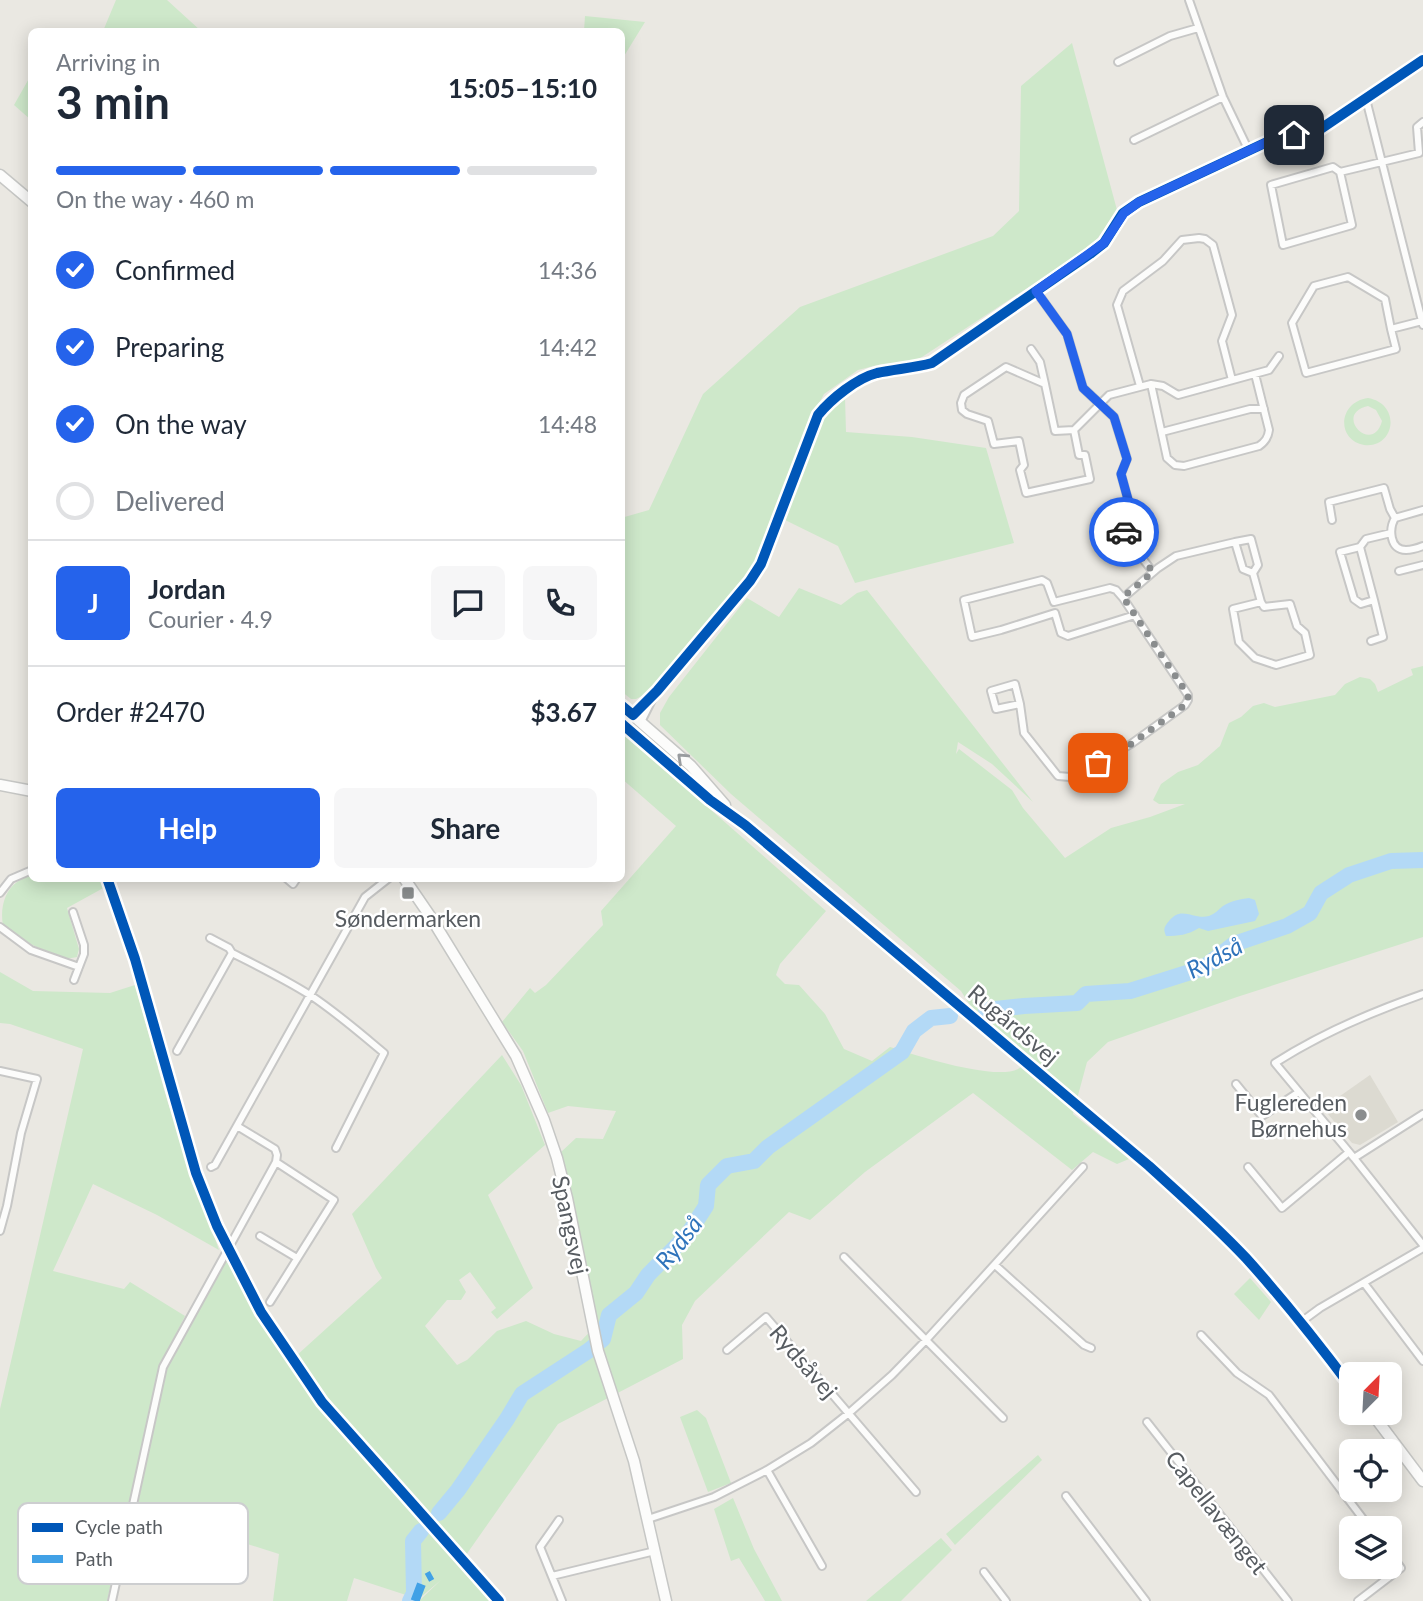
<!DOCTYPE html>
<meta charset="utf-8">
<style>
:root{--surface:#fff;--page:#f6f6f7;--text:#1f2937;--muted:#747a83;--line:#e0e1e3;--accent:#2563eb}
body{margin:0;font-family:Lato,sans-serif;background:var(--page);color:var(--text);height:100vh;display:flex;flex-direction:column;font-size:26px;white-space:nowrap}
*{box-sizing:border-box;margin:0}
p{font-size:23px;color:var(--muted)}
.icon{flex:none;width:38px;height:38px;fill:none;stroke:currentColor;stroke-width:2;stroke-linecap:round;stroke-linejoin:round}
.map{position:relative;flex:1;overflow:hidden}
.sheet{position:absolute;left:28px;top:28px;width:597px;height:854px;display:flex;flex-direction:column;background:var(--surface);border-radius:10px;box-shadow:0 4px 18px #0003}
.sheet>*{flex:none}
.needle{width:46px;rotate:24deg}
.tools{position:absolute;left:1339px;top:1362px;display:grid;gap:14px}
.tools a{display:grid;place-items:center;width:63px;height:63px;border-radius:10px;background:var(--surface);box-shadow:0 4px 18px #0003;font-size:35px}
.pin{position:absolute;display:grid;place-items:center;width:60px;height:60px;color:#fff;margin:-30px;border-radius:14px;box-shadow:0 4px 10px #0006}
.courier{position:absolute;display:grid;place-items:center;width:70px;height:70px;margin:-35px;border:5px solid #2563eb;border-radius:50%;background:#fff;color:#222;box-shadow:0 2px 9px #0007}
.summary em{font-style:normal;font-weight:700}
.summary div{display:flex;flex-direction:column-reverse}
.summary{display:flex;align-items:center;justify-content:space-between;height:119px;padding:0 28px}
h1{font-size:46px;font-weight:700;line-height:52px}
.bar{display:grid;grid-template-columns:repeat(4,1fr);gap:10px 7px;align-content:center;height:84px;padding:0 28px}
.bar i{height:9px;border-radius:5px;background:var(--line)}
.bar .current{background:var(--accent)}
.bar p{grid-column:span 4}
.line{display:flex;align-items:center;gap:18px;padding:0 28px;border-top:2px solid var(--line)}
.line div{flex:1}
.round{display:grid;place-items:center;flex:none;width:74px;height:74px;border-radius:10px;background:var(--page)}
ol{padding:0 28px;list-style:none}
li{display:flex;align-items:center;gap:21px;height:77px}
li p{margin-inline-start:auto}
li .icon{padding:7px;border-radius:50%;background:var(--accent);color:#fff;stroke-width:4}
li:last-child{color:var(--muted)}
li i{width:38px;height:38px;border:4px solid var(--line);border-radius:50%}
.button{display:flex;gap:14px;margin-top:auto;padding:14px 28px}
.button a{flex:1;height:80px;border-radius:10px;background:var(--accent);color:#fff;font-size:28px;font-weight:700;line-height:80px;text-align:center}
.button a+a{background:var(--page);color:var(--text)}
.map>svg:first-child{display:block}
.education{fill:#dcdad1}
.green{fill:#cee8ca;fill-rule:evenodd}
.water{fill:#b3d9f6}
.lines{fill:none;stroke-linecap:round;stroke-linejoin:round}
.river{stroke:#b3d9f6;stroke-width:16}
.street-casing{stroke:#c7c7c6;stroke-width:10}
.secondary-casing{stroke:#c6c7c5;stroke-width:13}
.street{stroke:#fcfcfb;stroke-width:6}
.secondary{stroke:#fcfcfb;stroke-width:10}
.quiet{stroke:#41a1e6;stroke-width:9;stroke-dasharray:18 9;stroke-linecap:butt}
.cycleway-casing{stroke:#fff;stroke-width:15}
.cycleway{stroke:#0057b8;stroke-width:10}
.oneway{stroke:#999c9f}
.done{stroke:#8a8d8e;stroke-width:7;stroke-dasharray:0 12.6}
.route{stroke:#2563eb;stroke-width:9}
.poi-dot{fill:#8a8d8e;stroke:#fff;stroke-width:2.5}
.labels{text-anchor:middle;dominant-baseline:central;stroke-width:5;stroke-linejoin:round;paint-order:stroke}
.poi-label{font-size:23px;fill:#575c61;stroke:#fff}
.street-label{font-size:23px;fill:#575c61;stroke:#fff}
.water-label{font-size:24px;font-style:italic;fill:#2f73bb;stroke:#fff}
.key{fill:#fff;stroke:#cdced0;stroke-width:2}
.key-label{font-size:19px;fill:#575c61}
</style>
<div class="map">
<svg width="1423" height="1601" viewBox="0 0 1423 1601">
<rect width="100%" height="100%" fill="#eae8e2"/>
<path class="education" d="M1370,1075L1398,1122L1360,1145L1352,1143L1323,1108Z"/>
<path class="green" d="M116,0H167L201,31H103Z
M585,16L645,22L621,61V32L584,31Z
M1072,43L1117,210L1093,245L922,357L908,363L882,364L858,370L824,394L814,413L757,562L650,692L636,699H631L621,691V518L649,510L703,394L800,307L993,236L1019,211L1021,86Z
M31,75V120L14,105Z
M845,397L846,432L912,437L986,448L1014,543L855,583L838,546L785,520L825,415L834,402Z
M1368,398C1402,404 1395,449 1364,445C1336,440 1338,402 1368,398ZM1368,406L1376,410L1382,421C1373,456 1332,414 1368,406Z
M799,588L841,605L857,593L867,590L1033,802L992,764L958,742L956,754L959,749L1012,790L1023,808L1065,858L1111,828L1150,817L1185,804H1159L1153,800L1161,784L1178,772L1198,765L1220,746L1229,723L1241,717L1253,706L1264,703L1275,707L1335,695L1345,684L1360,677L1370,679L1375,684L1378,692L1413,675L1411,669L1423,666V937L1237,997L1108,1042L1087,1062L1073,1114L1129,1159L1117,1164L1093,1152L1072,1170L973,1093L865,1172L810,1220L789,1212L695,1301L682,1325L683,1359L558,1424L466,1555L411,1497L340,1415L296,1356L382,1278L376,1268L352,1214L502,1055L521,1085L545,1145L488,1195L533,1288L497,1319L491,1312L496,1308L470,1272L459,1280L466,1292L461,1300H447L425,1326L457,1365L467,1360L497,1331L526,1321L554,1334L581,1341L598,1323L572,1196L561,1152L576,1138L603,1139L616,1111L568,1106L548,1113L523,1051L502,1022L530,988L535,993L546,985L603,925L601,911L676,826L621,778V731L826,911L780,964L776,975L785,984L799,985L825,1014L844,1049L872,1061L890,1047C915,1055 994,1081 1018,1069C1022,1067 1026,1061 1029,1058L971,1007L961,991L731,794L660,725V713L669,697L747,598L779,617Z
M31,875L32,878L104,879L107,886L67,908L79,949L77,957C75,958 67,958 66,958C52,955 10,936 3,925C0,910 4,891 17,882C21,879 27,877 31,875Z
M0,972L33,991L110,993L135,985L157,1063L160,1067L158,1068L168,1103L219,1250L157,1215L93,1184L53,1271L124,1289L130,1282L185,1316L160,1366L107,1601H0V1409L83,1049L10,1024L0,1023Z
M228,1255L253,1311L303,1384L461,1563L467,1574L493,1601H419L441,1580L421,1597L411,1590L409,1596L354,1578L347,1601H273L279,1554L137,1509L166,1366Z
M1250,1278L1271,1302L1259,1320L1234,1294Z
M697,1410L706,1418L731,1483L708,1492L680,1417Z
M1038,1455L1042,1460L955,1545L946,1534Z
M733,1498L754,1549L782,1601H765L739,1558L731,1561L714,1509Z
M941,1538L952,1550L901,1601H866Z"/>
<path class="water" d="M1249,898L1255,900L1259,914L1255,921L1208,931L1199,928C1188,935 1178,936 1166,936C1163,929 1164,927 1169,921C1182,905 1193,920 1209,916C1215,914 1219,909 1223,906C1231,901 1240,899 1249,898Z"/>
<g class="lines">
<path class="river" d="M986,1010L1024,1006L1077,1003L1086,994L1130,991L1203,968L1234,944L1287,926L1310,913L1321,893L1349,875L1391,861L1423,860
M439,1513L458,1490L507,1419L522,1394L588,1351L603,1339L609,1315L636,1293L648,1275L688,1234L706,1206L708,1185L727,1166L754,1161L768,1147L902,1052L914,1031L931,1018L950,1016
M410,1601L414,1593L413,1541L421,1531"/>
<g class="street-casing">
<path id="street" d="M1189,0L1223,97L1249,151
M1118,62L1170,36L1198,28
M1366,99L1423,325
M1134,140L1223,97
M1340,172L1352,225L1283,245L1271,185L1333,167L1340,172L1419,153L1417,127L1423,122
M1036,291L1067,334L1083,388L1114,417L1127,459L1121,474L1129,503L1124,517V535L1153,572
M1391,329L1396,349L1306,373L1292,323L1314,286L1348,277L1385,299L1391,329L1422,321
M1031,349L1040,362L1045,384
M1151,384L1167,458L1175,465L1184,466L1259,446C1265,442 1268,438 1269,430L1255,374
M1140,386L1117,305L1123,291L1163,261L1182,240L1199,238L1205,239L1213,245L1232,315L1222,341L1232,380
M1074,430L1055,431L1045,384L1006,367L964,395L961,403L962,410L967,414L988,421L994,444L1019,441L1024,465L1020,470L1026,493L1090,479L1085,455H1079L1074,430L1109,395L1151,384L1163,386L1178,395L1269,370L1279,356
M1162,432L1250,409H1264
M1423,510L1395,518C1389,528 1389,550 1406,550C1411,550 1418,548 1423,546
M1332,520L1329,502L1384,488L1390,509L1395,518
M1235,542L1251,539L1258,565L1253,573
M1360,547L1374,600L1361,604L1354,599L1340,552L1360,547L1366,539L1391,533
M1399,571L1423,565
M1123,598L1116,590L1110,588L1054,602L1047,583L1042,580L964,600L972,637L1001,630L1055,613L1061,633L1068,636L1135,615
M1371,641L1383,637L1374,600
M1020,704L1015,684L991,691L996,709L1020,704L1024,733L1058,776L1070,777L1082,772L1131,744L1185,705L1188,700V695L1123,598L1158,568L1176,556L1235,542L1243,569L1253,573L1261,602L1264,607L1290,604L1297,626L1305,633L1310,655L1276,665L1255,658L1239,642L1233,609L1261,602
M633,715L657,691L750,581L761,564L818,415C831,399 857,378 877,373C895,369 914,368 932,363L1090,254L1104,243L1123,213L1139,202L1267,142L1319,130L1423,60
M641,722L654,696
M286,878L293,884L297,878
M0,893L11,879L32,870
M73,912L84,945V954L74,980
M0,927L31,950L79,967
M210,938L229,948L232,953
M1423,994C1371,1012 1322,1033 1275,1063L1354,1158L1423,1245
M177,1051L232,953C258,966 285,979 310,995C336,1012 360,1033 384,1053L336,1148
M0,1071L37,1079L21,1133L7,1206L0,1231
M1236,1084L1262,1116L1299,1092
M1354,1158L1423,1114
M211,1167L215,1165L365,897L389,878
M1248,1167L1282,1208L1349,1152
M260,1236L297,1258
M844,1257L1003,1418
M995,1265L1084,1345L1091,1348
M1364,1283L1423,1361
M270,1302L334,1200L276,1162
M1301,1322L1320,1308L1423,1248
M1201,1335L1237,1373L1269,1395L1370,1528
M727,1350L766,1317L916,1492
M1147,1422L1288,1601
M767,1470L822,1566
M1066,1496L1146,1601
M648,1519L714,1497L767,1470L811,1443L849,1413L892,1375L927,1339L1083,1167
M559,1520L540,1547L562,1601
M984,1572L1006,1601
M552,1576L655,1551
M112,1601L163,1367L276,1162L277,1155L275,1149L237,1126
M1358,1601L1401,1568L1390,1553"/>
</g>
<g class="secondary-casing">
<path id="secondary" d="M0,175L32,202
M621,705L691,766L725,805
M621,723L710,800L745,825L1149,1166C1182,1196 1215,1225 1246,1258C1283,1299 1318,1343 1351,1387
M0,785L32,791
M404,878L430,916L516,1056L544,1120L557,1158L567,1198L598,1351L634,1461L666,1601
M1371,1412L1423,1481"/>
</g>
<use href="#street" class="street"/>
<use href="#secondary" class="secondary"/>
<path class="quiet" d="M415,1601L423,1580L432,1575"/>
<g class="cycleway-casing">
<path id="cycleway" d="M621,705L633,715L657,691L750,581L761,564L818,415C831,399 857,378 877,373C895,369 914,368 932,363L1090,254L1104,243L1123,213L1139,202L1267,142L1319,130L1423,60
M621,723L710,800L745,825L1149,1166C1182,1196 1215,1225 1246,1258C1283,1299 1318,1343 1351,1387
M107,878L135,959L196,1173L217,1226L261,1312L322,1402L499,1601"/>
</g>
<use href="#cycleway" class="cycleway"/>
</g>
<defs><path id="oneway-chevron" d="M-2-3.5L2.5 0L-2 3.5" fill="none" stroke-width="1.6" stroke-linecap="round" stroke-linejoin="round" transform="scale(1.75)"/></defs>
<use class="oneway" href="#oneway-chevron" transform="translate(682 758) rotate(-137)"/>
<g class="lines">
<path class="done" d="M1098,763L1131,744L1185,705L1188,700V695L1123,597L1153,572L1124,535V532"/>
<path class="route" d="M1124,532V517L1129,503L1121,474L1127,459L1114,417L1083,388L1067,334L1036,291L1104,243L1124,213L1139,202L1267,142L1294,135"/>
</g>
<g class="poi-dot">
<rect x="401" y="886" width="14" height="14" rx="3.5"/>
<circle cx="1361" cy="1115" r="7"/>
</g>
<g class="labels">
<g class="poi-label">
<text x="408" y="918">Søndermarken</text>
<text x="1347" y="1102" text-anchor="end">Fuglereden<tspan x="1347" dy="26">Børnehus</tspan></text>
</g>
<g class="street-label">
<text transform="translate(1014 1024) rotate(40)">Rugårdsvej</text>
<text transform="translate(571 1225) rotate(78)">Spangsvej</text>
<text transform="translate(804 1361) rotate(49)">Rydsåvej</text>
<text transform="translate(1217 1512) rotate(52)">Capellavænget</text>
</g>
<g class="water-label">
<text transform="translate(1214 957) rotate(-28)">Rydså</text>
<text transform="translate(678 1242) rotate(-52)">Rydså</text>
</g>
</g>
<rect x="18" y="1503" width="230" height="81" rx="10" class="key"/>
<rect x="32" y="1523" width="31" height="9" fill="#0057b8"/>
<rect x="32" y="1555" width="31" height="8" fill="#41a1e6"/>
<g class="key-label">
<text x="75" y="1534">Cycle path</text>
<text x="75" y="1566">Path</text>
</g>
</svg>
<div class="tools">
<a><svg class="needle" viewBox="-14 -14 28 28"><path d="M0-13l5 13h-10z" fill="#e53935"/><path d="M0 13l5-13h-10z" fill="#747a83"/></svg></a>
<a><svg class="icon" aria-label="locate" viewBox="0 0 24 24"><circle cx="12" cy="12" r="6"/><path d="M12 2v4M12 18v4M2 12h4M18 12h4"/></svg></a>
<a><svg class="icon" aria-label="layers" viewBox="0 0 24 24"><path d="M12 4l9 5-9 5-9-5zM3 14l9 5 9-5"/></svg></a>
</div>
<div class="pin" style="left:1098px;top:763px;background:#ea580c"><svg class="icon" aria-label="bag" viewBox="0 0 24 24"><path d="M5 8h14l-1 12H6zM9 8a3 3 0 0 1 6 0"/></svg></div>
<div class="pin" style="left:1294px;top:135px;background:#1f2937"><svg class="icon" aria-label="home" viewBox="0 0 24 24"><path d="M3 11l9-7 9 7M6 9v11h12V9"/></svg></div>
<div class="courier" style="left:1124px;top:532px"><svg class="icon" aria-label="car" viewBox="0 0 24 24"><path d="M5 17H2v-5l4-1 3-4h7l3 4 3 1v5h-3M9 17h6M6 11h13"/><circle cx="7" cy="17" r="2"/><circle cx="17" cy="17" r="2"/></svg></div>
<section class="sheet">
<div class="summary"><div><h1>3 min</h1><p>Arriving in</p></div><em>15:05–15:10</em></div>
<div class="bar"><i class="current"></i><i class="current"></i><i class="current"></i><i></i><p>On the way · 460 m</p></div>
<ol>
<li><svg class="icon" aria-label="check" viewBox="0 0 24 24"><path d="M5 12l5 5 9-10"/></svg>Confirmed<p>14:36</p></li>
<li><svg class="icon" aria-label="check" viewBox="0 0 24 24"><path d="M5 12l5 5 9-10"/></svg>Preparing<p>14:42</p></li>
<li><svg class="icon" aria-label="check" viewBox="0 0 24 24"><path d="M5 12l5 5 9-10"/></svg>On the way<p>14:48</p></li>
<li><i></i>Delivered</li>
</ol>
<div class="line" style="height:126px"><b class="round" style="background:var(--accent);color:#fff">J</b><div><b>Jordan</b><p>Courier · 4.9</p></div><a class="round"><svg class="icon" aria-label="chat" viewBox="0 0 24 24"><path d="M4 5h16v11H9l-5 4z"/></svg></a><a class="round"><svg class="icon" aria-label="phone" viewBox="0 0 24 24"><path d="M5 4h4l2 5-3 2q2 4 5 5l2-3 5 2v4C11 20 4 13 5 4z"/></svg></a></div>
<div class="line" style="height:91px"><div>Order #2470</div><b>$3.67</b></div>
<div class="button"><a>Help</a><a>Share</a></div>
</section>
</div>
